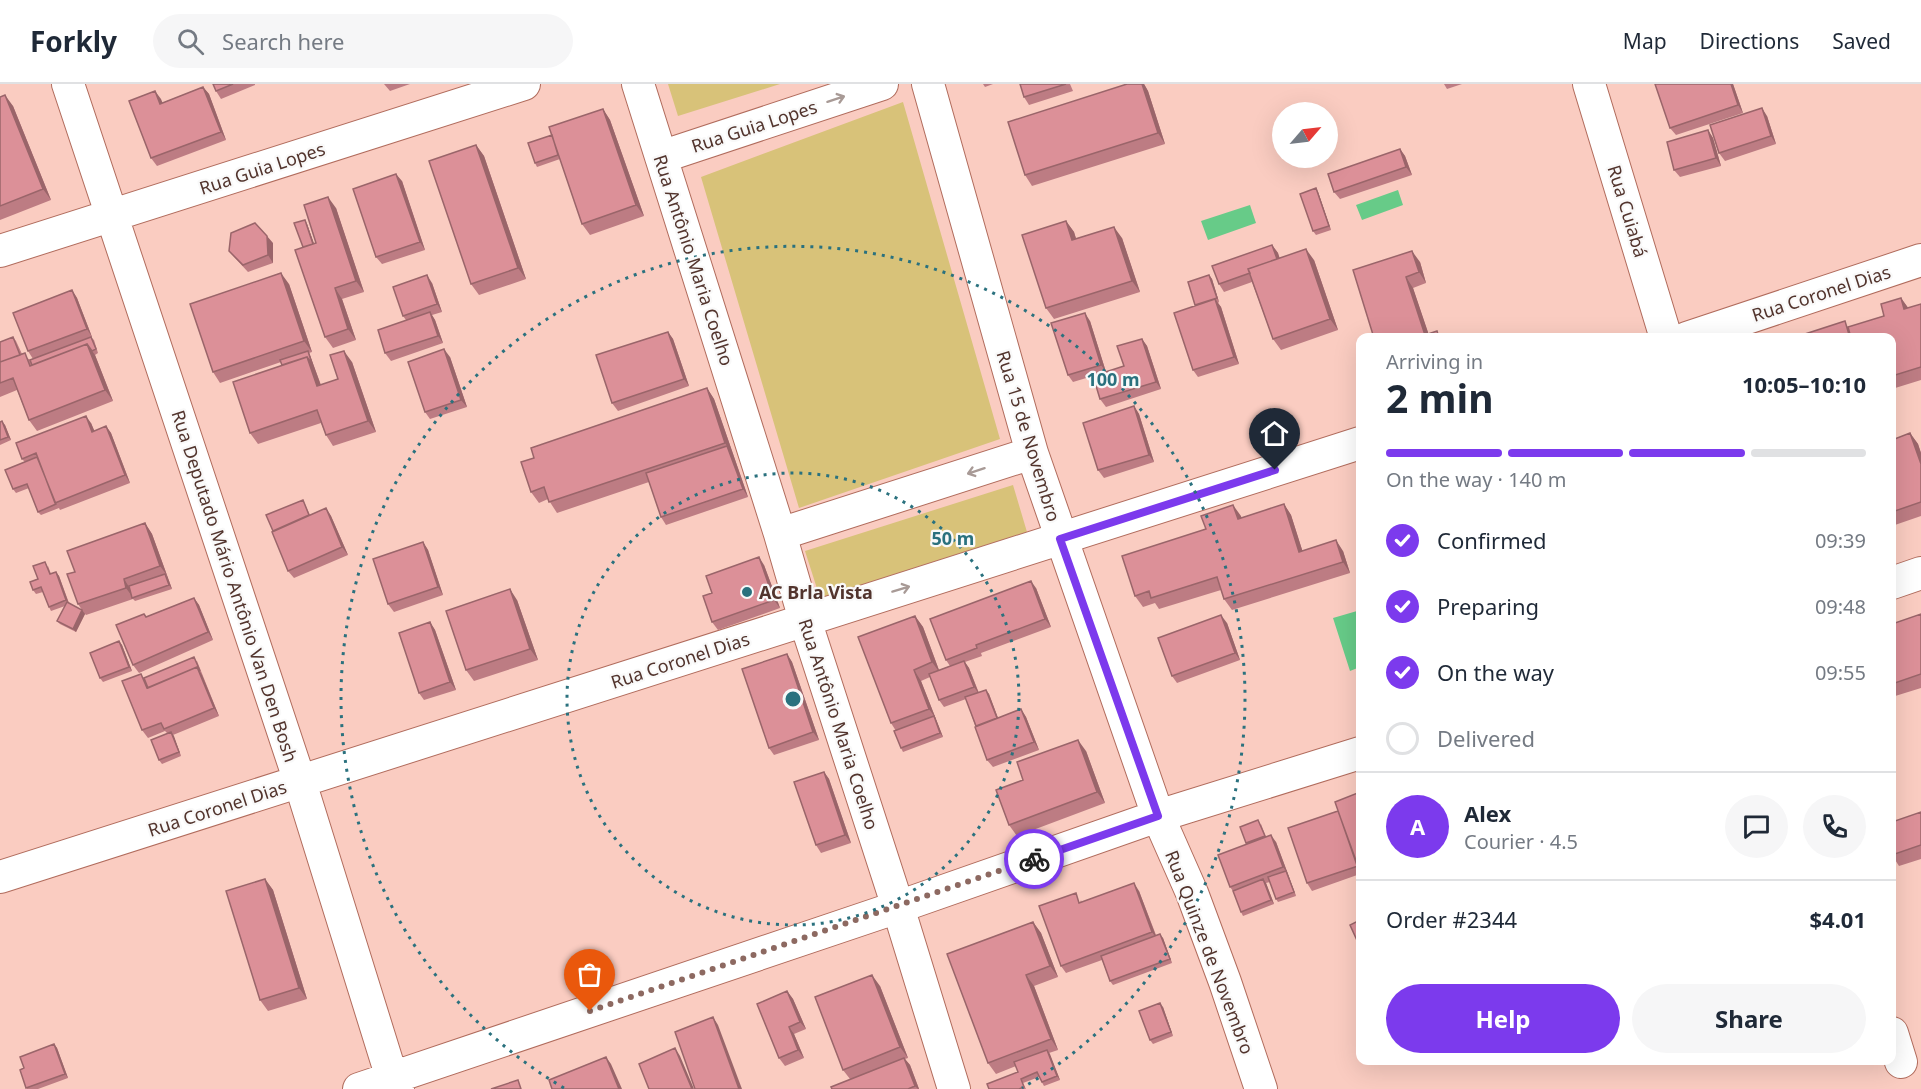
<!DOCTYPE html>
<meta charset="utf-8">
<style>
:root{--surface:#fff;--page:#f6f6f7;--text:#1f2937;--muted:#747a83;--line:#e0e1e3;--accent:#7c3aed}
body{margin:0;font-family:"Noto Sans",sans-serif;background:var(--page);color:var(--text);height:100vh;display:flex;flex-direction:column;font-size:22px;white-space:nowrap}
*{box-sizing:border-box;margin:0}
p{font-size:20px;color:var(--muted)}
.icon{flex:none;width:33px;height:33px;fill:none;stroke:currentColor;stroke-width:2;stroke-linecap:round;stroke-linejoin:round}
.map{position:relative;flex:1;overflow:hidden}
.panel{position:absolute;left:1356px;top:249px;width:540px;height:732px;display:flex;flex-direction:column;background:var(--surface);border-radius:12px;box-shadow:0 6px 24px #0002}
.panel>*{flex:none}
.needle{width:39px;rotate:62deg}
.fabs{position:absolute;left:1272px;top:18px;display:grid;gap:12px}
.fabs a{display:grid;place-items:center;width:66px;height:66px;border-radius:50%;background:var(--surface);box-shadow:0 6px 24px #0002;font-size:30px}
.pin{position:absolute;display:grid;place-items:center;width:51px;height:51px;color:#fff;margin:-62px -26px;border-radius:50% 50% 50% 0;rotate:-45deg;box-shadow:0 0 6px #0007}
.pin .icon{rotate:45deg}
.courier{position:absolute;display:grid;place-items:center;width:60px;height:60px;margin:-30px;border:4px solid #7c3aed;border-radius:50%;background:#fff;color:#222;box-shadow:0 2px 8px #0007}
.head em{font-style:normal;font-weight:700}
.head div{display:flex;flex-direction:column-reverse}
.head{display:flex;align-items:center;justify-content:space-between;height:102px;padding:0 30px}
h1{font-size:39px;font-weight:700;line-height:45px}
.bar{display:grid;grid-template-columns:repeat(4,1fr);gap:9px 6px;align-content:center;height:72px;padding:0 30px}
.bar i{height:8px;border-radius:4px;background:var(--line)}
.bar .selected{background:var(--accent)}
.bar p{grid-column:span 4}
.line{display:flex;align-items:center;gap:15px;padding:0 30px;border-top:2px solid var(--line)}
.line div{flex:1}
.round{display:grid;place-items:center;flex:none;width:63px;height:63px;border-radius:32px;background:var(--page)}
ol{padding:0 30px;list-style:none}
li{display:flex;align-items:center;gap:18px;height:66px}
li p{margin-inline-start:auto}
li .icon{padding:6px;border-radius:50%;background:var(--accent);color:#fff;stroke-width:4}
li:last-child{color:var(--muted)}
li i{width:33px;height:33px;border:3px solid var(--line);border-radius:50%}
.primary-button{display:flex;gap:12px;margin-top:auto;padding:12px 30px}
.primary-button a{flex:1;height:69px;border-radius:36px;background:var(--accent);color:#fff;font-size:24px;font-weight:700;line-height:69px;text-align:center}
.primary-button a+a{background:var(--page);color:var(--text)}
header{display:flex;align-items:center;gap:36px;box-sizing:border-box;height:84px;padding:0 30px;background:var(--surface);border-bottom:2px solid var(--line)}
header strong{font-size:28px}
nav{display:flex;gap:33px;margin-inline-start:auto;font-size:21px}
.search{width:420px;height:54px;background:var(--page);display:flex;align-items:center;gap:15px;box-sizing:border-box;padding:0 21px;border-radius:33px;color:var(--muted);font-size:22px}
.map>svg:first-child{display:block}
.green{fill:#d8c279}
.water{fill:#67cb88}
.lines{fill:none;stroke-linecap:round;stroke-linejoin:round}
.minor-casing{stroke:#b16c5d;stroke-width:34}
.minor{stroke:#fff;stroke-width:32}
.wall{fill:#bd7c83}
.shaded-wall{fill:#9a656a}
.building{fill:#dc9098;stroke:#9a656a;stroke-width:1.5}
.oneway{stroke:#a89a96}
.done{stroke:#8d6961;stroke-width:6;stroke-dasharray:0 10.8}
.route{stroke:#7c3aed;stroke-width:8}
.ring{fill:none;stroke:#2a717e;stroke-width:3;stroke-dasharray:3 6}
.poi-dot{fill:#2a717e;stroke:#f9f9f9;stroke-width:2}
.labels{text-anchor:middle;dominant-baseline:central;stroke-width:4.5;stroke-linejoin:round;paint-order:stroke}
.street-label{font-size:18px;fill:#52342d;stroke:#f9f9f9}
.poi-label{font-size:18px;font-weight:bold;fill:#52342d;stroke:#f9f9f9;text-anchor:start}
.centre{fill:#2a717e;stroke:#f9f9f9;stroke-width:3}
.ring-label{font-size:18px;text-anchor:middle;font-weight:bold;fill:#2a717e;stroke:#f9f9f9;stroke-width:4.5;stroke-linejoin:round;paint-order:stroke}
</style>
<header>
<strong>Forkly</strong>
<div class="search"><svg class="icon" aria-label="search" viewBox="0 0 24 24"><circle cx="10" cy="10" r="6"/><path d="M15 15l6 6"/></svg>Search here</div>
<nav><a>Map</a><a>Directions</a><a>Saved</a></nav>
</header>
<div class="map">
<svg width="1921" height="1005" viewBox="0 0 1921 1005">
<rect width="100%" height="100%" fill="#faccc1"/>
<path class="green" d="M668,0H780L678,32Z
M903,18L1000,355L799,424L701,93Z
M1013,401L1027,448L820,514L805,467Z"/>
<path class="water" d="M1398,106L1403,121L1362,136L1356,121Z
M1250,121L1256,139L1208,156L1201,137Z
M1357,527L1360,538V583L1350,587L1333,534Z"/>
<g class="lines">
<g class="minor-casing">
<path id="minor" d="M68,0L300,698L392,994L398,1005
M638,0L780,450L805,536L898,823L954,1005
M928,0L1032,369L1158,732L1192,809L1225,898L1261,1005
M1589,0L1666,254
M661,73L882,0
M0,167L524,0
M1687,254L1921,176
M780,450L1032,369
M1892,499L1921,489
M0,793L1360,359
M1892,949L1901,978
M359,1005L898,823L1158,732L1360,669"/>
</g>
<use href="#minor" class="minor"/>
</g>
<path class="wall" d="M213,0H255V1L221,15L216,7Z
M384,0H410L390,7Z
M983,0H993L985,3Z
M1020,0H1070L1073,7L1029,21L1024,13Z
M1127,0H1144L1148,7L1165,60L1032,102L1025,91Z
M1444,0H1462L1447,5Z
M1733,0L1743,29L1676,51L1670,44Z
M203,3L209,10L226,56L157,82L151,74L155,7L162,19Z
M0,13L13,22L51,116L0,136Z
M603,25L610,36L644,132L590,151L582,140L560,75L537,83L535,79L552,51Z
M1767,32L1776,60L1725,77L1719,69Z
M1708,46L1713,54L1721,82L1680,93L1674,86Z
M476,61L484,72L526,195L479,211L471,200Z
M1400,65L1405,72L1412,91L1340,115L1334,108Z
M402,97L425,166L382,180L376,173Z
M1318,108L1331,146L1316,151L1313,147Z
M336,124L364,208L342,215L356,256L333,264L325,253L303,163L305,136L307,140L314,160L316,159Z
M1066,137L1074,148L1076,155L1122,154L1140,208L1054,235L1046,224Z
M273,159V179L248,188L235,174L229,167Z
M1272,161L1278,169L1279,175L1314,176L1338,246L1281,266L1273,255L1252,198L1224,208L1219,200Z
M1420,178L1426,199L1413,204L1428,249L1374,254L1353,186Z
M1209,191L1212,195L1219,218L1218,219L1221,223L1239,280L1198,293L1193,286L1195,221Z
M432,199L442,228L432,231L435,236L443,259L391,277L385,269L406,236L403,232Z
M289,200L312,268L309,269L321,301L338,295L352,278L376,348L333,362L326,351L321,339L258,360L250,349L282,281L281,278L220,299L213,288Z
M72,206L77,214L92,253H91L94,256L98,269L95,271L113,317L37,347L29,336L17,306L0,313V258L13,253L16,257L22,270L30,276L33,275L28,267Z
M1901,214L1908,224L1921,220V296L1892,305V254L1884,232Z
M1090,237L1106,288L1124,282L1142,255L1147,262L1161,305L1106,323L1100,315L1093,292L1073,298L1068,291Z
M668,248L673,255L689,302L618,327L612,319Z
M450,273L467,323L430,335L425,328Z
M707,304L714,315L748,413L666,441L661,433L649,398L557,429L548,415L539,419L531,408L534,374Z
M1134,322L1139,330L1154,378L1104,394L1098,386Z
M0,338L5,341L11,356L0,361Z
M91,339L94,347L106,342L111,349L130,399L60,426L59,424L41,431L38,428L29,404L16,409L13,405L25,378L22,375Z
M1910,349L1918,360L1921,369V432L1892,442V356Z
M303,416L310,431L326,424L331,432L348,471L294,494L288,487Z
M1284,420L1291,431L1302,466L1343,467L1350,489L1232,526L1224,515L1221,506L1159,525L1155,519L1143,523L1135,512L1206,445L1241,432V434Z
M145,439L152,450L172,505L135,517L133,515L86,531L85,530L76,548L60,540L57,537L65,522L51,527L49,523L43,508L36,510L33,506L38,495L48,482L51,490L56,488L59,492L69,519L82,526L78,520L75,488Z
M423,458L428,466L443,511L394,528L388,520Z
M764,481L780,524L718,546L712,538V509Z
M1036,504L1051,543L981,569L982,572L965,578L969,584L979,609L986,606L989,610L998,634L1021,625L1026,633L1039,666L993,683L987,676L966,615L944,623L939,616L930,593L921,597L943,653L903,668L901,664L896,647L891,639L915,532L923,543L939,586L950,582L946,576Z
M194,514L199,521L213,556L139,589L133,581L146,533Z
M517,516L538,576L474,597L466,586Z
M1921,530V604L1892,613V540Z
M430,538L435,546L456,606L424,616L419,609Z
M1227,539L1240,576L1177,599L1172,592Z
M119,557L122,561L132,587L103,598L100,594Z
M787,570L792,578L819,656L774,671L769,664Z
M197,577L219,632L173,651L181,672L162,680L159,676L167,649L165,647L148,654L142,646L144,594Z
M1086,667L1105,719L1017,752L1009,741L1023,696Z
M824,688L829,695L851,759L821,769L816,761Z
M1338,727L1360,790L1312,807L1307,799Z
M1921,728V775L1899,782L1892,771Z
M1261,740L1266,753L1276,758L1296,812L1278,818L1276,815L1270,798L1266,799L1274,820L1243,832L1241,828L1233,807L1230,803L1247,760L1246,759Z
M265,795L273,806L307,915L268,927L260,916Z
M1139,807L1156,851L1163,854L1172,879L1113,901L1110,897L1102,876L1066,889L1061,882L1081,816L1082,819Z
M1033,838L1041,849L1058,893L1034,902L1058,966L1049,969L1060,996L1044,1002L1039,993L1023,999L1026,1005H989L1018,988L1016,982L996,990L988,979Z
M880,902L908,974L905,975L910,981L919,1005H832L850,995L843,986Z
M787,907L793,915L806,945L794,950L804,974L785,982L779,974Z
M1163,923L1173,952L1153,960L1150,956Z
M54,960L57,964L68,994L38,1005H27L20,986L24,984Z"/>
<path class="shaded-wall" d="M1142,0H1144L1148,7L1165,60L1158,49Z
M1731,0H1733L1743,29L1738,21Z
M203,3L209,10L226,56L221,48Z
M155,7L161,15L166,27L160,20Z
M5,11L13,22L51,116L43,105Z
M1762,24L1767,32L1776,60L1771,52Z
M603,25L610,36L644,132L636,121Z
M1708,46L1713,54L1721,82L1716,74Z
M476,61L484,72L526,195L518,184Z
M1400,65L1405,72L1412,91L1406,83Z
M396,90L402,97L425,166L420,158Z
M1316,104L1318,108L1331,146L1329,142Z
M328,113L336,124L364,208L356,197Z
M305,136L307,140L316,165L313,161Z
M1066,137L1074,148L1080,167L1072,156Z
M1114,143L1122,154L1140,208L1132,197Z
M267,152L273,159V179L268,171Z
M1272,161L1278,169L1284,187L1278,179Z
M1306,165L1314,176L1338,246L1330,235Z
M1412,167L1420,178L1426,199L1419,188Z
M281,189L289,200L312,268L304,257Z
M427,191L432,199L442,228L437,220Z
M1209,191L1212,195L1219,218L1217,214Z
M1406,193L1413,204L1430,254L1425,251Z
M335,204L342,215L356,256L348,245Z
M72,206L77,214L92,253L87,245Z
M1901,214L1909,225H1904Z
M1215,215L1221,223L1239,280L1234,273Z
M430,228L435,236L443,259L438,252Z
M1085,229L1090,237L1106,288L1101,281Z
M668,248L673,255L689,302L684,295Z
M1142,255L1147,262L1161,305L1156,298Z
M87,260L95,271L113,317L105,306Z
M444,265L450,273L467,323L461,316Z
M308,267L310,271L325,313L317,302L307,273Z
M344,267L352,278L376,348L368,337Z
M707,304L714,315L748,413L743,405L727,362L725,359Z
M1134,322L1139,330L1154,378L1149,371Z
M86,332L91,339L98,355L92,348Z
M2,337L5,341L11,356L8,353Z
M106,342L111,349L130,399L125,391Z
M1910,349L1918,360L1921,369V380Z
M1284,420L1291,431L1306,478L1299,468Z
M1233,421L1241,432L1245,446L1238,435Z
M326,424L331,432L348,471L342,463Z
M145,439L152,450L172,505L169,501L166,490L160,482Z
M1336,456L1343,467L1350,489L1343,478Z
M423,458L428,466L443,511L438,503Z
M759,473L764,481L780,524L774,516Z
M56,488L59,492L69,520L66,516Z
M124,495L131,506L134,515L126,504Z
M1031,497L1036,504L1051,543L1045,535Z
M510,505L517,516L538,576L530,565Z
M194,514L199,521L213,556L208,548Z
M82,526L85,530L76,548L73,545Z
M1221,531L1227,539L1240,576L1235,569Z
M915,532L923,543L940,589L932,578Z
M430,538L435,546L456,606L450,598Z
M119,557L122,561L132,587L129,583Z
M787,570L792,578L819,656L813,648Z
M964,577L969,584L979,610L974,603Z
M197,583L202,591L219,632L214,624Z
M914,586L921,597L943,653L940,649L934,632L929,625Z
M986,606L989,610L1001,642L999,638Z
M1021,625L1026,633L1039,666L1034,658Z
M171,648L174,652L181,672L179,668Z
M1078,656L1086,667L1105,719L1097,708Z
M824,688L829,695L851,759L845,751Z
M1271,751L1276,758L1288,790L1283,783Z
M1286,787L1288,790L1296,812L1294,808Z
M265,795L273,806L307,915L299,904Z
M1263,795L1266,799L1274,820L1271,816Z
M1134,799L1139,807L1157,855L1152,848Z
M1033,838L1041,849L1058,893L1050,882Z
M1160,850L1163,854L1172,879L1170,875Z
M872,891L880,902L908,974L900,963Z
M1026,891L1034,902L1058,966L1051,955Z
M787,907L793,915L806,945L800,938Z
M1160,919L1163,923L1173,952L1171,948Z
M713,933L718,941L742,1005H739Z
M789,943L794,950L804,974L798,966Z
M54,960L57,964L68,994L65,990Z
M675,964L680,972L694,1005H692Z
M1047,966L1050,970L1060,996L1057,992Z
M606,973L611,980L622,1005H619Z
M904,974L910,981L919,1005H918L915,1002Z"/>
<path class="building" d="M213,0H233L216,7Z
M1020,0H1066L1024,13Z
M1127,0H1142L1158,49L1025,91L1008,38Z
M1655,0H1731L1738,21L1670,44Z
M203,3L221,48L151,74L129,17L155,7L160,20Z
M5,11L43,105L0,122V13Z
M1762,24L1771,52L1719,69L1710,41Z
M603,25L636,121L582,140L549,43Z
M1708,46L1716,74L1674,86L1667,58Z
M552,51L558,71L535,79L528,59Z
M476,61L518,184L471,200L429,77Z
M1400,65L1406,83L1334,108L1328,90Z
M396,90L420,158L376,173L353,105Z
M1316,104L1329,142L1313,147L1300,110Z
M328,113L356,197L335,204L348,245L325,253L295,166L316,159L304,121Z
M305,136L313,160L303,163L294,139Z
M1066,137L1072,156L1114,143L1132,197L1046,224L1022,151Z
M255,139L267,152L268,171L243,181L229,167L231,149Z
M1272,161L1277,175L1248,185L1250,189L1219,200L1212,182Z
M1306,165L1330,235L1273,255L1248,185Z
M1412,167L1419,188L1406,193L1425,251L1437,247L1439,254H1374L1353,186Z
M281,189L304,257L213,288L190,220Z
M427,191L437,220L403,232L393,203Z
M1209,191L1217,214L1195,221L1188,198Z
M72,206L87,245L28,267L13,229Z
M1901,214L1904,225L1921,220V283L1892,292V254H1851L1848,243L1884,232L1881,220Z
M1215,215L1234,273L1193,286L1174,229Z
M430,228L438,252L385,269L378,246Z
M1085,229L1101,281L1068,291L1051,239Z
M1845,237L1850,254H1804L1802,251Z
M668,248L684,295L612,319L596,271Z
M13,253L20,271L0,278V258Z
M91,253L96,265L92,267L87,260L32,281L30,276Z
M1142,255L1156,298L1100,315L1093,292L1124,282L1117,262Z
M87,260L105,306L29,336L13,294L0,299V278L25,269L30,282Z
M444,265L461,316L425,328L408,278Z
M308,267L312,280L307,273L282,281L280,276Z
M344,267L368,337L326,351L317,326L250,349L233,298L307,273L317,302L338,295L330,271Z
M707,304L725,359L549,418L544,403L531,408L521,378L534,374L531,364Z
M1134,322L1149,371L1098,386L1083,339Z
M86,332L92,348L106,342L125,391L55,419L36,369L22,375L16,359Z
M2,337L8,353L0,356V338Z
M1910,349L1921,380V418L1892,428V356Z
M727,362L743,405L661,433L646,389Z
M37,373L56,420L38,428L27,400L13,405L5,386Z
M303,416L309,431L273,447L266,431Z
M1284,420L1299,468L1336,456L1343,478L1224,515L1217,493L1151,514L1149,507L1135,512L1122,472L1206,445L1201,432L1233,421L1238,435Z
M326,424L342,463L288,487L272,448Z
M145,439L160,482L124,495L126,504L78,520L67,490L75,488L67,467Z
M423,458L438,503L388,520L373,475Z
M759,473L774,516L712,538L703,512L712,509L706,492Z
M45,478L50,490L56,488L66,516L49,523L41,503L33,506L30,498L38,495L33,482Z
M165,490L169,501L132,514L129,502Z
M1031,497L1045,535L976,561L977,564L946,576L930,535Z
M510,505L530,565L466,586L446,527Z
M194,514L208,548L133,581L116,541L144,530L146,533Z
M67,518L82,526L73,545L57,537Z
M1921,530V590L1892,600V540Z
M1221,531L1235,569L1172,592L1158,554Z
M915,532L932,578L914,586L929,625L891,639L858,553Z
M430,538L450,598L419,609L399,549Z
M119,557L129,583L100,594L90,569Z
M787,570L813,648L769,664L742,585Z
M194,573L200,587L197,583L148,604L144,594Z
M964,577L974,603L939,616L929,590Z
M197,583L214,624L164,645L161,639L142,646L122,597L141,590L147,604Z
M986,606L997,634L976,642L965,613Z
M1021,625L1034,658L987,676L975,643Z
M934,632L940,649L901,664L894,647Z
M171,648L179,668L159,676L151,656Z
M1078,656L1097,708L1009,741L996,706L1023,696L1017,678Z
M824,688L845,751L816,761L794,698Z
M1360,708V790L1335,718Z
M1338,727L1358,782L1307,799L1288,744Z
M1921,728V761L1892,771V738Z
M1258,736L1265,752L1246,759L1240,743Z
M1271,751L1283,783L1230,803L1218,771Z
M1286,787L1294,808L1276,815L1268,793Z
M265,795L299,904L260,916L226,807Z
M1263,795L1271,816L1241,828L1233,807Z
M1134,799L1152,848L1061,882L1039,822L1076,809L1079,819Z
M1360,836V863L1350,841Z
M1033,838L1050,882L1026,891L1051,955L988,979L947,870Z
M1160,850L1170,875L1110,897L1101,872Z
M872,891L900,963L843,986L815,913Z
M787,907L800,938L789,943L798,966L779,974L757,920Z
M1160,919L1171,948L1150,956L1139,927Z
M713,933L739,1005H695L675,948Z
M54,960L65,990L26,1004L20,986L24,984L20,973Z
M675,964L692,1005H649L639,980Z
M1047,966L1057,992L1042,998L1037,988L1021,995L1024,1003L1019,1005H989L987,1000L1018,988L1014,978Z
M606,973L619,1005H552L549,996Z
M904,974L915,1002L908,1005H832L831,1003Z
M518,996L521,1005H491Z"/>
<defs><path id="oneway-shaft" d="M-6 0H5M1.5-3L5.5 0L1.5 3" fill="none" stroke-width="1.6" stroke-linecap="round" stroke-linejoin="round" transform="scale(1.5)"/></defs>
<g class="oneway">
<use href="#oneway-shaft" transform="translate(836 15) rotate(-18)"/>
<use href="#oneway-shaft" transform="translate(976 387) rotate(162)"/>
<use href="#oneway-shaft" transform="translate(901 505) rotate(-17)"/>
</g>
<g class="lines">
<path class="done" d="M590,927L1034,775"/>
<path class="route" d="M1034,775L1158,732L1060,455L1275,386"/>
</g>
<g class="ring">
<circle cx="793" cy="615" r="226"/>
<path d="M564 1004A452 452 0 1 1 1022 1004"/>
</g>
<circle class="poi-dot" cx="747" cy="508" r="6"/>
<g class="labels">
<g class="street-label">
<text transform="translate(754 42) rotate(-18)">Rua Guia Lopes</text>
<text transform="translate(262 84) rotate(-18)">Rua Guia Lopes</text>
<text transform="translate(1628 127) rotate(73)">Rua Cuiabá</text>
<text transform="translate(694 176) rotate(72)">Rua Antônio Maria Coelho</text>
<text transform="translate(1821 209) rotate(-18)">Rua Coronel Dias</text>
<text transform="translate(1029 352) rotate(73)">Rua 15 de Novembro</text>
<text transform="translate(235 502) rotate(72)">Rua Deputado Mário Antônio Van Den Bosh</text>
<text transform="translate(680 576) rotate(-18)">Rua Coronel Dias</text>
<text transform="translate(839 640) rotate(72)">Rua Antônio Maria Coelho</text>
<text transform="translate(217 724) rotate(-18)">Rua Coronel Dias</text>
<text transform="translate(1210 868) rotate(69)">Rua Quinze de Novembro</text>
</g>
<g class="poi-label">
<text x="759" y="508">AC Brla Vista</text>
</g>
</g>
<circle cx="793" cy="615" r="9" class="centre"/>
<g class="ring-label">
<text x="1113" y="302">100 m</text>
<text x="953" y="461">50 m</text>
</g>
</svg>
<div class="fabs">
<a><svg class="needle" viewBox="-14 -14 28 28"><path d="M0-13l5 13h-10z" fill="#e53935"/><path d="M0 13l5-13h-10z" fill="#747a83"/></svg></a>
</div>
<div class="pin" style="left:590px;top:927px;background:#ea580c"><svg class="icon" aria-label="bag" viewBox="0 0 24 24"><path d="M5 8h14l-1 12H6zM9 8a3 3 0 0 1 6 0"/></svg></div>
<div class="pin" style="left:1275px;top:386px;background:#1f2937"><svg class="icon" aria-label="home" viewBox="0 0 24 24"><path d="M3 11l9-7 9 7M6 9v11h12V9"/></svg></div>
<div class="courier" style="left:1034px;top:775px"><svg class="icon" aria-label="bike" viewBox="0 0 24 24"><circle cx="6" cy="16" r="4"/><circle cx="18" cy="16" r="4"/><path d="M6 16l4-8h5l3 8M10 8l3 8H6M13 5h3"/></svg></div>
<section class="panel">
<div class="head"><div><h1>2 min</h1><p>Arriving in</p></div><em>10:05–10:10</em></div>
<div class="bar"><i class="selected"></i><i class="selected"></i><i class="selected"></i><i></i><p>On the way · 140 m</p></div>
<ol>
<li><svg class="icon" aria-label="check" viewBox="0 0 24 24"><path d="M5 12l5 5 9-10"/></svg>Confirmed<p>09:39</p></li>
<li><svg class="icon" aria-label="check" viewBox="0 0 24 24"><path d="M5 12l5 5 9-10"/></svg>Preparing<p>09:48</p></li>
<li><svg class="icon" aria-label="check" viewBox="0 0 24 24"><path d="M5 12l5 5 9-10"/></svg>On the way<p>09:55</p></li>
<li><i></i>Delivered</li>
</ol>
<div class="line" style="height:108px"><b class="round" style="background:var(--accent);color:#fff">A</b><div><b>Alex</b><p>Courier · 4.5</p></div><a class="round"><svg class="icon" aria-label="chat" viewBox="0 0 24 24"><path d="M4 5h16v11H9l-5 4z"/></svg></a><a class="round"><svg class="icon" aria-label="phone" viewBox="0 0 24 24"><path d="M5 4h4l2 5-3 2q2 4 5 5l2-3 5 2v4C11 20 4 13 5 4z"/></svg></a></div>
<div class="line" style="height:78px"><div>Order #2344</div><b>$4.01</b></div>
<div class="primary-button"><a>Help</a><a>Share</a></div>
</section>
</div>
